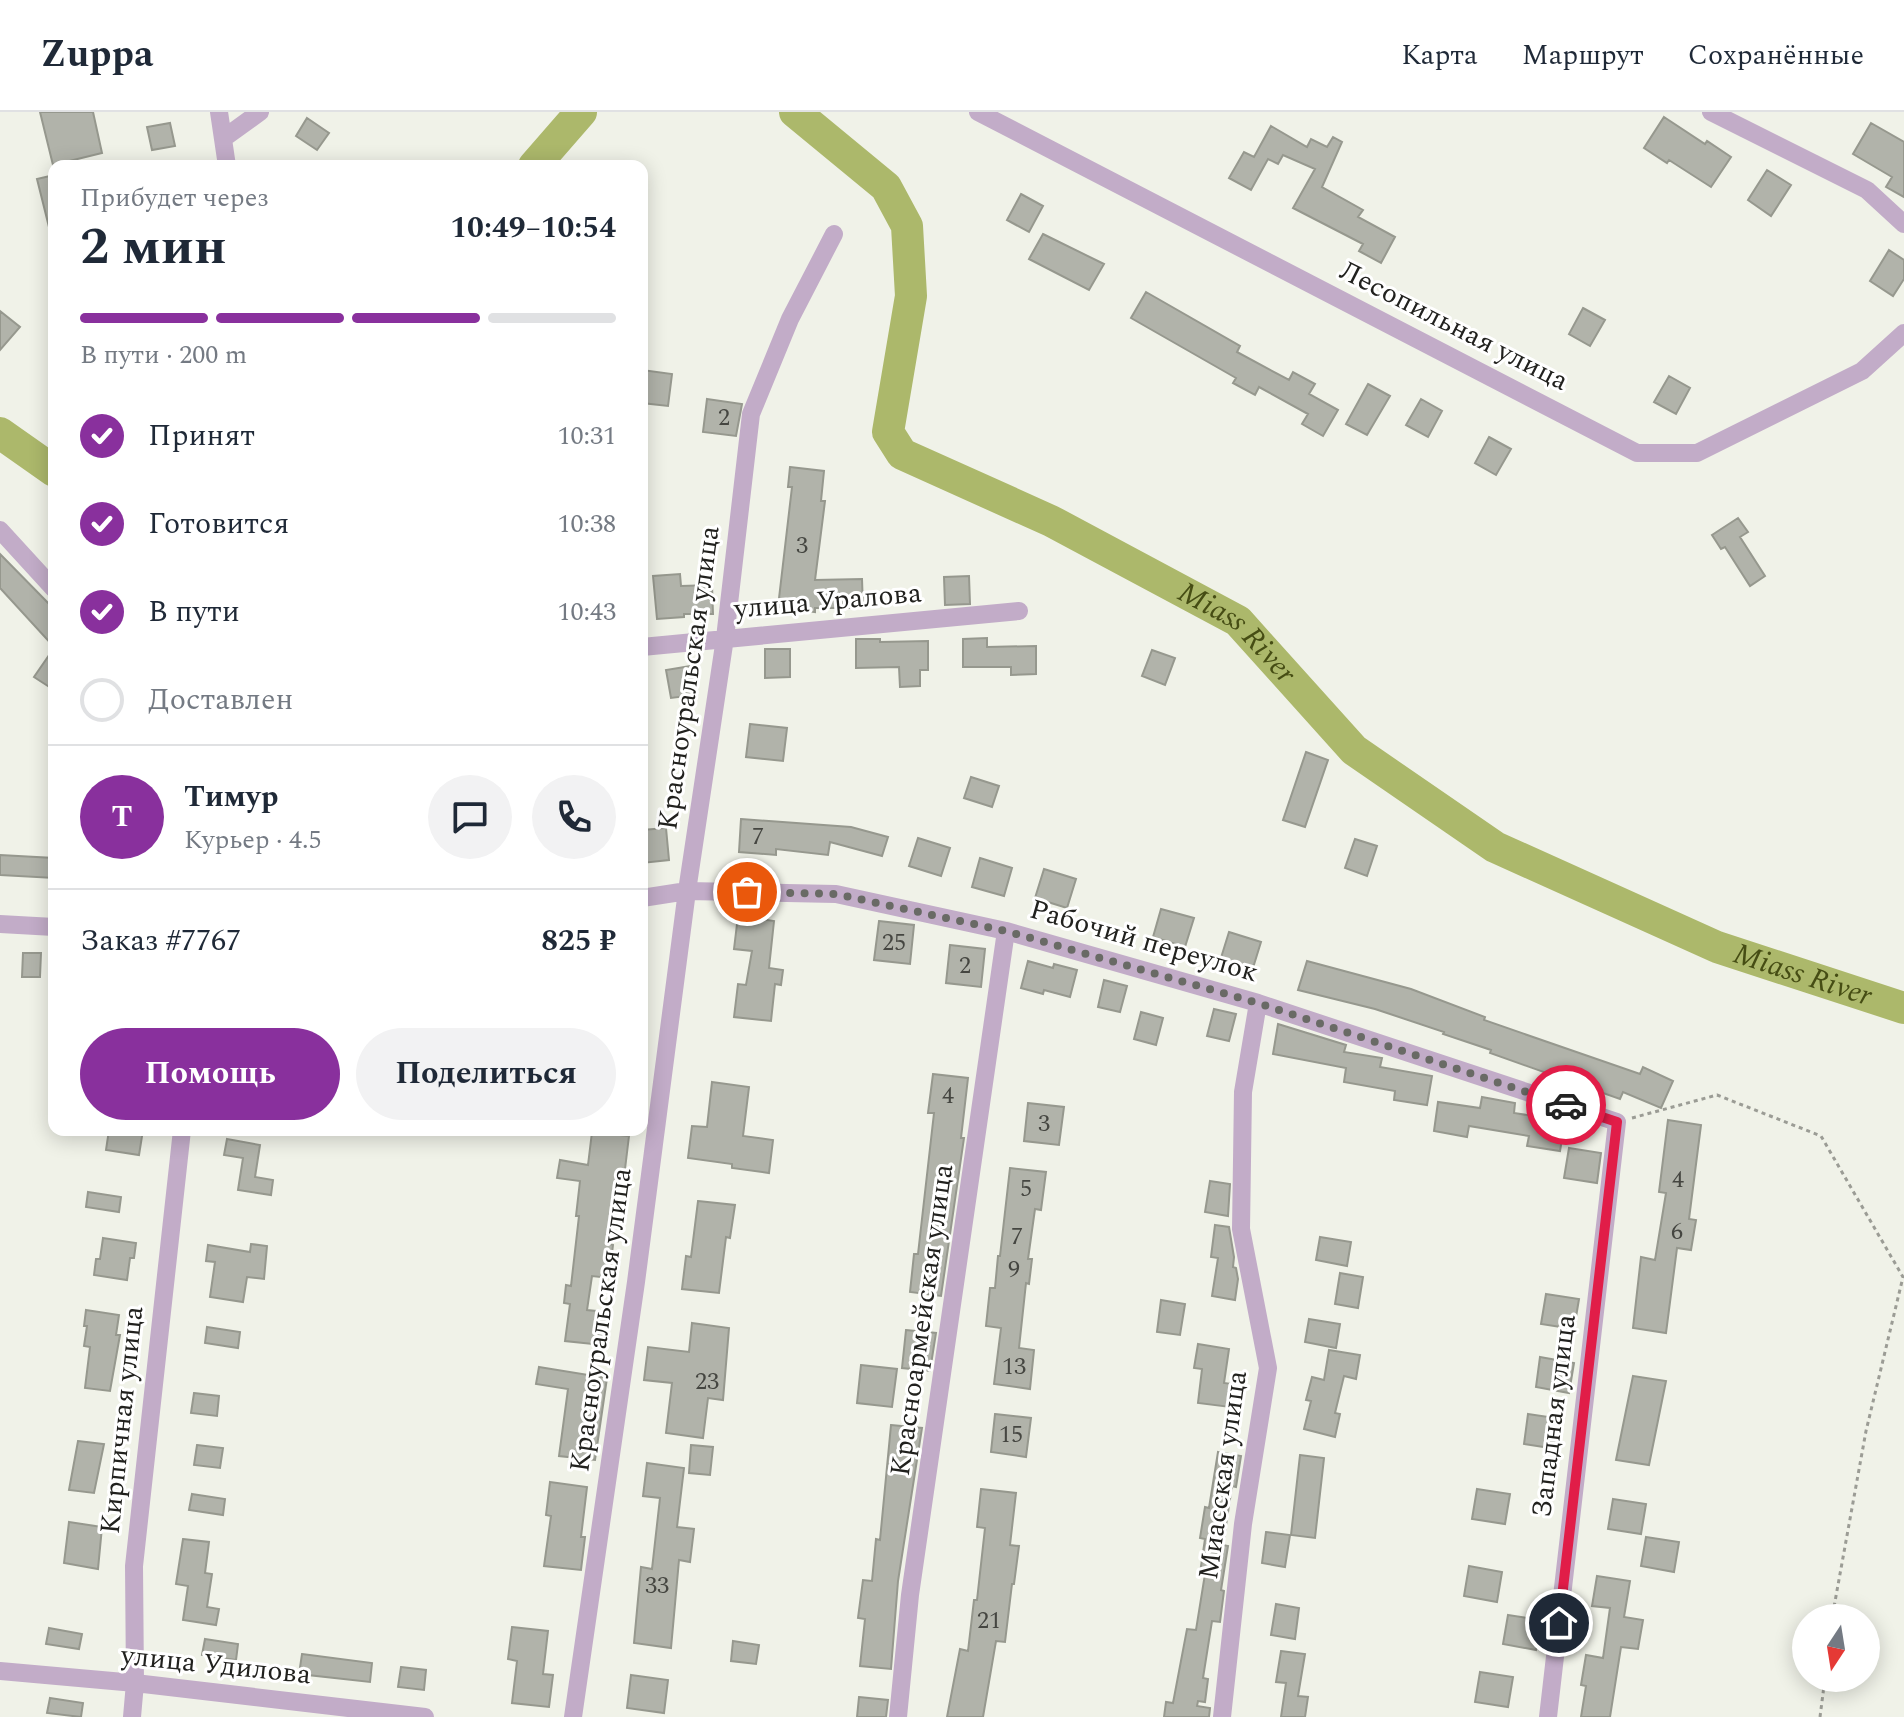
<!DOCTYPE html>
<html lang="ru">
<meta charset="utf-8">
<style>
:root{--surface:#fff;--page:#f2f2f3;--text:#1f2937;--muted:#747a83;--line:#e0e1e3;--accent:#89309d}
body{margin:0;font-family:Spectral,serif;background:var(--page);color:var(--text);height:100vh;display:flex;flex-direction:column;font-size:30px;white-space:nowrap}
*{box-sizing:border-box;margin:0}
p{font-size:26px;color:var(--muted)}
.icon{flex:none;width:44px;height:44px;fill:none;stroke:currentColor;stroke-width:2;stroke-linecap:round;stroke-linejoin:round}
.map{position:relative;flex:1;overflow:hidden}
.panel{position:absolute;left:48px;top:48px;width:600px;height:976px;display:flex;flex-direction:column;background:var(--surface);border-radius:16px;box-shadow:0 4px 20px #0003}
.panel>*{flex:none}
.needle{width:52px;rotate:192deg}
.tools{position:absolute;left:1792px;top:1492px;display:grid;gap:16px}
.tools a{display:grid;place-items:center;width:88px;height:88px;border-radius:50%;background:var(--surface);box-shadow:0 4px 20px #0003;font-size:40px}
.pin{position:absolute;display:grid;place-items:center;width:68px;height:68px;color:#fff;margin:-34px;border:4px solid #fff;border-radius:50%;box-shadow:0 2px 8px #0007}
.courier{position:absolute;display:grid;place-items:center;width:80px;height:80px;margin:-40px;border:6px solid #e11d48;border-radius:50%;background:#fff;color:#222;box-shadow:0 2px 10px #0007}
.headline em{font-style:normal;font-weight:700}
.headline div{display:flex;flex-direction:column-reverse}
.headline{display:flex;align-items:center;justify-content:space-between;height:136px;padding:0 32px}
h1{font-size:52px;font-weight:700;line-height:60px}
.bar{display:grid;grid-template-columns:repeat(4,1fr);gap:12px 8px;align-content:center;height:96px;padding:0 32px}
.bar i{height:10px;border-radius:6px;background:var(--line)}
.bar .selected{background:var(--accent)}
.bar p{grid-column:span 4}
.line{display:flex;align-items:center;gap:20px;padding:0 32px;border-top:2px solid var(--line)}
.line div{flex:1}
.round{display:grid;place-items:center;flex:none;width:84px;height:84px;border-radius:42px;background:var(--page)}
ol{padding:0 32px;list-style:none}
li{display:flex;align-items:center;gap:24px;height:88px}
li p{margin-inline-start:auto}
li .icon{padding:8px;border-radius:50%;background:var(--accent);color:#fff;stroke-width:4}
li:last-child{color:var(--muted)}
li i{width:44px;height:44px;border:4px solid var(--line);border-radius:50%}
.action{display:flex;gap:16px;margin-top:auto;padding:16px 32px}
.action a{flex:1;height:92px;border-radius:48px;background:var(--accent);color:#fff;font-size:32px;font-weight:700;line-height:92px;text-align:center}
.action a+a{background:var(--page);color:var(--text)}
header{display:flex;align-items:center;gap:48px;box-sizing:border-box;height:112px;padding:0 40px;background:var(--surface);border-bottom:2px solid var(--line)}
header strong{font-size:38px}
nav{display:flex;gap:44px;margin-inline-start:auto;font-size:28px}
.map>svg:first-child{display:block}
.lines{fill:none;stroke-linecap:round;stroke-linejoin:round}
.river{stroke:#acb86b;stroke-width:32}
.building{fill:#b1b3aa;stroke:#96988e;stroke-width:2}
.path{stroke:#9b9c95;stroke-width:3;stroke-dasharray:4 4;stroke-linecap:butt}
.minor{stroke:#c2acc8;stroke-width:18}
.done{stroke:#696a65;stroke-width:8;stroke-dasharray:0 14.4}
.route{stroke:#e11d48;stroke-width:10}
.labels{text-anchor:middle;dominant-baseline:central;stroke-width:6;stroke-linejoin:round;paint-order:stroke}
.number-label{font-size:24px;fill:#454641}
.street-label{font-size:28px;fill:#21211e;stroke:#fff}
.water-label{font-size:30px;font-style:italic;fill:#464d14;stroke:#fff}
</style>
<header>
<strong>Zuppa</strong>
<nav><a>Карта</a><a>Маршрут</a><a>Сохранённые</a></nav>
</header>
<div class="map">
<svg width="1904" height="1605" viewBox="0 0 1904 1605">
<rect width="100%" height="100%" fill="#f0f2e8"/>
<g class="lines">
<g class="river">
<path id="s1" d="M795,0L886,75L907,114L911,184L888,320L902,342L1051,409L1238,509L1354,638L1495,735L1717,835L1904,896"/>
<path d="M534,54L581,0"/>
<path d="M0,321L54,359"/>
</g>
</g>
<path class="building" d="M40,0H93L102,41L53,53Z
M1664,5L1705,32L1707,29L1731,45L1711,75L1669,48L1667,51L1644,36Z
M307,6L329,21L317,38L296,24Z
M170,11L175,34L152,38L147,15Z
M1871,11L1904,30V85L1886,75L1892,65L1853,42Z
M1271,14L1307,35L1311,27L1327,35L1333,25L1342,30L1322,75L1363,98L1358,105L1395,125L1381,151L1359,139L1363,132L1293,96L1315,57L1283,43L1278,52L1268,47L1251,78L1229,66L1244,40L1254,45Z
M1767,58L1791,73L1771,104L1748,88Z
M54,63V114L49,115L37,67Z
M1021,82L1043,94L1029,120L1007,108Z
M1043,122L1104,152L1089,178L1029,147Z
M1889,138L1904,148V167L1893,184L1870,169Z
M1146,180L1240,234L1237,240L1289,268L1293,260L1315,272L1309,282L1338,298L1323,324L1302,312L1308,302L1259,275L1255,283L1233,271L1236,266L1131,206Z
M1583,196L1605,208L1590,234L1569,222Z
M0,199L20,215L0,238Z
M642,258L672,262L668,294L642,291Z
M1669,264L1690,276L1676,302L1654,290Z
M1368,272L1390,284L1367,323L1346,312Z
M707,287L742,292L736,324L703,320Z
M1421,287L1442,299L1428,325L1406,313Z
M1489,325L1511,337L1496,363L1475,351Z
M790,355L824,359L821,389H825L815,468L862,467L863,496H815V500L778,495L792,375H788Z
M1738,406L1748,420L1740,425L1765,464L1750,474L1725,435L1721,437L1712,423Z
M0,442L54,497V535L0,476Z
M680,462L681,474L712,473L713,502H684V505L657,507L653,464Z
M969,464L970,492L945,493L944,465Z
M987,526V535L1036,534V562L1011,563V555H963V527Z
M856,527H880V530L928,529V558H920V574L900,575L899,555L856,556Z
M54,536V578L34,565Z
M765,537H790V565L765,566Z
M1152,538L1175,546L1165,573L1142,564Z
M691,554L695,583L671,586L666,558Z
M750,612L787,616L783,649L746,645Z
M1306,640L1328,648L1305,715L1283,708Z
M971,665L999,674L992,695L964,686Z
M741,707L851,715L888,725L882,744L830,730L828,743L776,737V743L739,740Z
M666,716L669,748L642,751V718Z
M918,726L950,736L941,764L909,754Z
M1355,727L1377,734L1367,764L1345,756Z
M0,743L54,746V766L0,763Z
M980,746L1012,756L1004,784L972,775Z
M1044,757L1076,767L1067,796L1035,786Z
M1161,797L1194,806L1185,835L1153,825Z
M738,804L774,809L769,856L783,858L781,873L775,872L771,909L734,905L738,872L746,873L752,839L734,837Z
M879,809L914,813L910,852L874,848Z
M1229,820L1261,830L1252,859L1220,849Z
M950,833L985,837L981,875L946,871Z
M23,841H41L40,865H22Z
M1028,849L1053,856L1054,852L1077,858L1070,885L1044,878L1043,882L1021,876Z
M1307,849L1411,877L1485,905L1484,908L1640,962L1643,955L1673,969L1661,996L1623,980L1620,987L1490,941L1491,938L1443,922L1444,920L1375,897L1298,878Z
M1104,868L1127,874L1120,900L1098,895Z
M1214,897L1236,902L1229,929L1207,924Z
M1141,900L1163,906L1156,933L1134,927Z
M1278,912L1346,933L1344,940L1382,946L1380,955L1432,964L1427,993L1394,988L1395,979L1344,970L1346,956L1273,942Z
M933,962L968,966L961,1026H964L941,1184L910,1180L914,1142H918L934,1001H928Z
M712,970L749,975L743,1024L773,1028L769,1061L732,1056V1052L688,1046L692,1014L707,1015Z
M1482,985L1515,991L1514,1001L1565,1009L1560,1039L1527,1034L1529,1024L1469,1014L1467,1025L1434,1019L1438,990L1480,996Z
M1028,991L1064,995L1059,1033L1024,1029Z
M1668,1008L1701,1013L1689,1107L1696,1108L1691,1138L1677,1136L1666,1221L1633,1216L1641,1145L1655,1148L1666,1081L1659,1080Z
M109,1018H143L139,1043L106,1038Z
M592,1020L629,1024L625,1057H619L610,1132L613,1133L609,1166L592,1164L587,1198L606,1200L602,1233L565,1229L570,1192L564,1191L566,1173L571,1174L579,1104H576L580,1069L557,1066L560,1048L588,1053Z
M227,1027L260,1033L255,1065L273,1068L271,1083L238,1078L243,1046L224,1043Z
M1569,1036L1601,1041L1597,1071L1564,1066Z
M1010,1056L1046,1060L1041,1098L1035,1097L1028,1147H1032L1029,1172L1026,1171L1019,1236L1034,1238L1030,1277L994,1272L1001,1216L986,1214L990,1176H995L998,1144H1000Z
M1210,1069L1230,1072L1228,1104L1205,1100Z
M88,1080L121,1085L119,1100L86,1095Z
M698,1089L735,1093L730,1126L726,1125L719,1181L682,1177L686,1144L691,1145Z
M1215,1113L1229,1115L1234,1145L1233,1155L1236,1156L1238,1167L1235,1188L1212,1184L1218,1146L1211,1145Z
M1320,1125L1351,1130L1347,1154L1316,1148Z
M103,1126L136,1131L134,1146H130L127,1168L94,1163L96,1147H100Z
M251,1132L267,1134L264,1167L247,1165L243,1190L210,1185L215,1150L206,1149L208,1133L250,1140Z
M1340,1161L1363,1165L1358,1196L1335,1192Z
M1546,1182L1579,1187L1574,1217L1541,1212Z
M1161,1188L1185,1192L1180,1223L1157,1220Z
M86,1198L119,1203L116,1223H120L110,1279L85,1276L90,1235L84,1234L87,1214H84Z
M1309,1207L1340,1212L1336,1236L1305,1230Z
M692,1211L729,1216L723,1288L708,1286L703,1326L666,1321L672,1271L644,1268L648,1235L689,1240Z
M207,1215L240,1220L238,1236L205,1231Z
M906,1218L936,1221L930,1259L902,1256Z
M1198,1232L1229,1237L1224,1271L1232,1272L1230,1295L1198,1291L1202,1257L1194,1256Z
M1329,1238L1360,1243L1356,1267L1344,1264L1335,1301L1340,1302L1335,1325L1304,1317L1311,1289L1306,1288L1312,1265L1324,1268Z
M1540,1245L1574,1251L1569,1281L1536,1275Z
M861,1253L897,1257L892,1295L857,1291Z
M539,1255L607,1266L595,1348L559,1344L568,1277L536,1272Z
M1633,1264L1666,1269L1649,1353L1616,1348Z
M194,1281L219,1284L217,1304L191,1301Z
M995,1302L1031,1306L1026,1345L991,1340Z
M1528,1302L1562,1307L1557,1337L1524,1332Z
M891,1313L922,1316L898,1469L891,1557L860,1554L865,1507L858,1506L863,1468L872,1469L876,1427L880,1428Z
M78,1329L104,1332L94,1381L69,1378Z
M197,1333L223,1336L220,1356L194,1353Z
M691,1333L713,1335L710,1363L689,1361Z
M1218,1340L1241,1344L1236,1375L1232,1374L1223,1433L1228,1434L1221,1478L1224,1479L1220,1510L1212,1509L1203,1566L1208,1567L1205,1590L1198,1589L1197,1594L1210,1596L1209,1605H1164L1166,1590L1173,1591L1187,1517L1196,1518L1205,1462L1200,1461L1205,1427L1200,1426L1205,1395L1209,1396Z
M1300,1343L1324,1346L1315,1426L1291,1423Z
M647,1351L684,1356L677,1415L694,1417L690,1450L679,1448L671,1536L634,1531L641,1455L652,1457L660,1386L643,1384Z
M550,1370L587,1375L581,1425H585L581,1458L544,1454L551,1404L546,1403Z
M981,1377L1016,1381L1010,1433L1019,1434L1014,1472H1012L1005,1530L996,1529L983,1605H947L960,1537L968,1539L974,1488H977L985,1416L977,1415Z
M1477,1377L1510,1382L1505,1412L1472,1407Z
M192,1382L225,1387L223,1403L189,1398Z
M1613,1387L1646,1392L1641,1422L1608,1417Z
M69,1410L102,1415L98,1457L64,1451Z
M1266,1420L1290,1423L1285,1455L1262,1451Z
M1646,1425L1679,1430L1674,1460L1641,1454Z
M183,1427L209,1430L205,1461L212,1462L207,1495L219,1497L216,1513L183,1508L188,1474L176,1472Z
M1469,1454L1502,1460L1497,1490L1464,1484Z
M1597,1464L1630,1469L1624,1505L1643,1508L1638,1537L1621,1535L1610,1605H1581L1586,1574L1581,1573L1586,1543L1603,1546L1610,1496L1592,1494Z
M1276,1492L1299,1496L1295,1527L1271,1523Z
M1508,1503L1541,1508L1536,1538L1503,1532Z
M512,1515L548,1519L543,1562L553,1563L549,1595L512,1591L517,1549L508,1547Z
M49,1516L82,1522L79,1537L46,1532Z
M205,1527L238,1532L236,1548L202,1543Z
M733,1529L759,1533L756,1552L731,1549Z
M1281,1539L1305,1542L1298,1584L1308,1585L1305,1605H1281L1286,1571L1276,1570Z
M302,1542L372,1551L370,1570L299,1562Z
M401,1555L426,1558L424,1578L398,1575Z
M1480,1560L1513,1565L1508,1595L1475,1590Z
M631,1563L668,1568L664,1601L627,1596Z
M859,1585L888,1588L886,1605H857Z
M50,1586L83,1591L81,1605L47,1601Z"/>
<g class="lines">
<path class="path" d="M1632,1006L1717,983L1821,1024L1903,1165L1866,1319L1832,1506
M1820,1605L1825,1566"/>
<path class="minor" d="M219,0L227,54
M978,0L1637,341H1697L1862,259L1904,221
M1711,0L1867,78L1904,112
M224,26L260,0
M0,418L54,477
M642,535L1019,499
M642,786L687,779L836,782L1006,819L1258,891L1617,1010L1548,1605
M0,812L54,815
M0,1559L135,1571L425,1605
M132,1605L135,1571L134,1454L182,1018
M573,1605L636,1170L687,779L725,526L751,302L790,207L834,122
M898,1605L910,1483L1006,819
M1222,1605L1243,1412L1268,1256L1241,1117L1243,980L1258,891"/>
</g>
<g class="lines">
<path class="done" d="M747,780L836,782L1006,819L1258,891L1566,993"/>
<path class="route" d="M1559,1511L1617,1010L1566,993"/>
</g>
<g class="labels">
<g class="number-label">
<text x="724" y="306">2</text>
<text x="802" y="434">3</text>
<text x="758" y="725">7</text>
<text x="894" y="831">25</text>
<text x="965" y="854">2</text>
<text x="948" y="984">4</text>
<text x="1044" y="1012">3</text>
<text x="1678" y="1068">4</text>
<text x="1026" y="1077">5</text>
<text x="1677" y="1120">6</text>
<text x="1017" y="1125">7</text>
<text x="1014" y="1158">9</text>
<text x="1014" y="1255">13</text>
<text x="707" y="1270">23</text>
<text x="1011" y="1323">15</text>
<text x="657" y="1474">33</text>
<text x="989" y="1509">21</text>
</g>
<g class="street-label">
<text transform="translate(1454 214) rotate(27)">Лесопильная улица</text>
<text transform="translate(828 489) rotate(-5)">улица Уралова</text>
<text transform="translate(689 566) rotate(-82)">Красноуральская улица</text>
<text transform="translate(1144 829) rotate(16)">Рабочий переулок</text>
<text transform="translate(601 1208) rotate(-82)">Красноуральская улица</text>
<text transform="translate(922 1208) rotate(-82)">Красноармейская улица</text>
<text transform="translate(1554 1304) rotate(-83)">Западная улица</text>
<text transform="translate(122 1308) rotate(-84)">Кирпичная улица</text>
<text transform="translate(1223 1363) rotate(-82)">Миасская улица</text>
<text transform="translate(216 1553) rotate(6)">улица Удилова</text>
</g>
<g class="water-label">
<text stroke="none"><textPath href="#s1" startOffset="778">Miass River</textPath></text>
<text stroke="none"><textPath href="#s1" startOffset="1450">Miass River</textPath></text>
</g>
</g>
</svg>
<div class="tools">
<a><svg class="needle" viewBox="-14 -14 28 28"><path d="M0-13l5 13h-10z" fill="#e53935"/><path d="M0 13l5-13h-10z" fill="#747a83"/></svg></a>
</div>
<div class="pin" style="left:747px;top:780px;background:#ea580c"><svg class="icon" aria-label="bag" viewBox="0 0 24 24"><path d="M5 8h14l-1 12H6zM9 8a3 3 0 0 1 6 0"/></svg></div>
<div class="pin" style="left:1559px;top:1511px;background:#1f2937"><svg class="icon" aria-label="home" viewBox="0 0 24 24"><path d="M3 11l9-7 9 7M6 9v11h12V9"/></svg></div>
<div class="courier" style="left:1566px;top:993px"><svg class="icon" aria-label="car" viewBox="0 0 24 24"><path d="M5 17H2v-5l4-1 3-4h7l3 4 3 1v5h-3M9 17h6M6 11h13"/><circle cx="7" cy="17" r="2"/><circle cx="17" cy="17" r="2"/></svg></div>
<section class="panel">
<div class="headline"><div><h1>2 мин</h1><p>Прибудет через</p></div><em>10:49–10:54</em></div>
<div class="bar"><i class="selected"></i><i class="selected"></i><i class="selected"></i><i></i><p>В пути · 200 m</p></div>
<ol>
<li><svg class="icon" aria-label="check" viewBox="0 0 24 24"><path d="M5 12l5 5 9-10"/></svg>Принят<p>10:31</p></li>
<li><svg class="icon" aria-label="check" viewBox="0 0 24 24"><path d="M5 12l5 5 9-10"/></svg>Готовится<p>10:38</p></li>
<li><svg class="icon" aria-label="check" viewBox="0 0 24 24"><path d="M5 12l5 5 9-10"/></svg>В пути<p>10:43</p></li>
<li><i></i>Доставлен</li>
</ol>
<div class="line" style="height:144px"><b class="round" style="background:var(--accent);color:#fff">Т</b><div><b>Тимур</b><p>Курьер · 4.5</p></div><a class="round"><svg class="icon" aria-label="chat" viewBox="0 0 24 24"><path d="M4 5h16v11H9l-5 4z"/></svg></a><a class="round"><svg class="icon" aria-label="phone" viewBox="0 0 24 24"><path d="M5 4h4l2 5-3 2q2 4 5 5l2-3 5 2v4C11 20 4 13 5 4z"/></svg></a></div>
<div class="line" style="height:104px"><div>Заказ #7767</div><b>825 ₽</b></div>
<div class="action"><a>Помощь</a><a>Поделиться</a></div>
</section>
</div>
